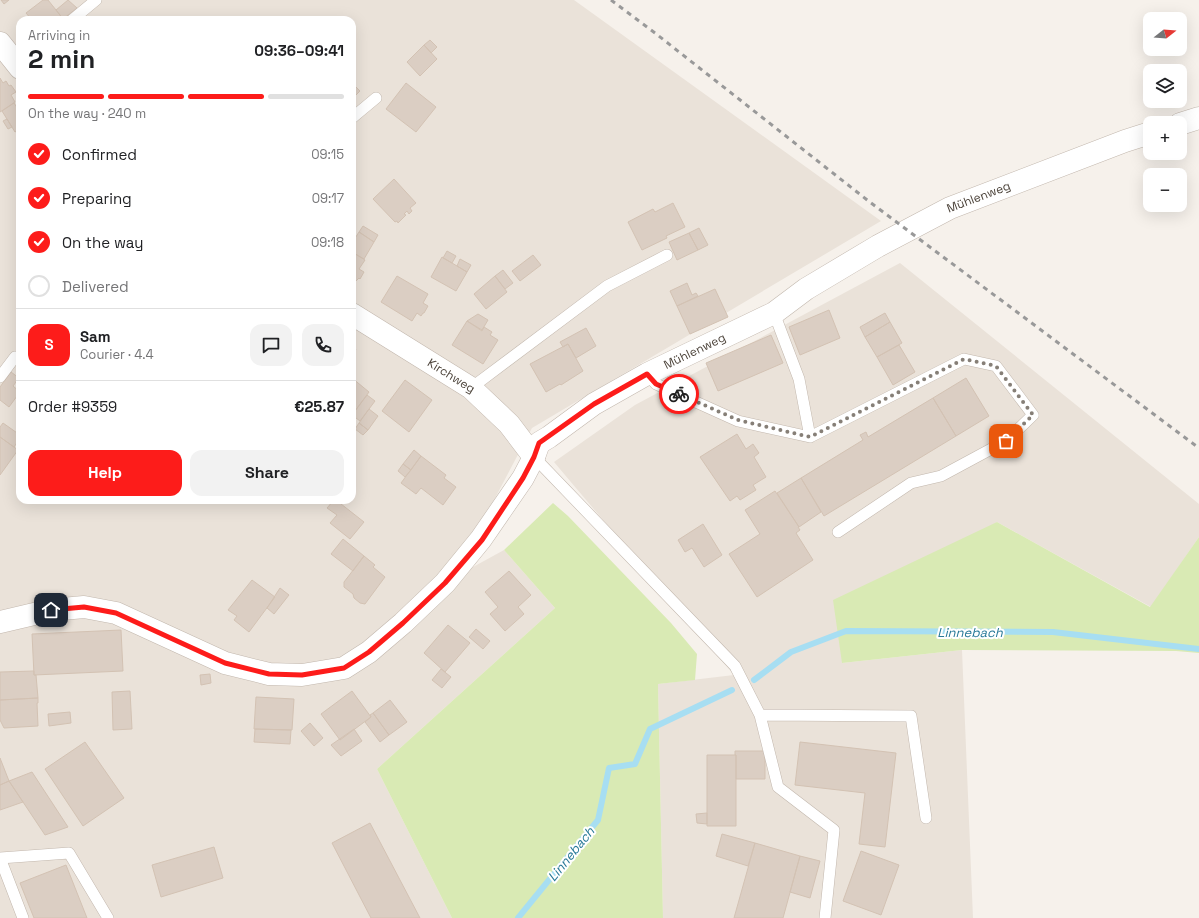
<!DOCTYPE html>
<meta charset="utf-8">
<style>
:root{--surface:#fff;--page:#f2f2f2;--text:#202124;--muted:#757577;--line:#e0e0e0;--accent:#fd1c1a}
body{margin:0;font-family:"Space Grotesk",sans-serif;background:var(--page);color:var(--text);height:100vh;display:flex;flex-direction:column;font-size:15px;white-space:nowrap}
*{box-sizing:border-box;margin:0}
p{font-size:13px;color:var(--muted)}
.icon{flex:none;width:22px;height:22px;fill:none;stroke:currentColor;stroke-width:2;stroke-linecap:round;stroke-linejoin:round}
.map{position:relative;flex:1;overflow:hidden}
.details{position:absolute;left:16px;top:16px;width:340px;height:488px;display:flex;flex-direction:column;background:var(--surface);border-radius:12px;box-shadow:0 4px 16px #0002}
.details>*{flex:none}
.needle{width:26px;rotate:73deg}
.tools{position:absolute;left:1143px;top:12px;display:grid;gap:8px}
.tools a{display:grid;place-items:center;width:44px;height:44px;border-radius:8px;background:var(--surface);box-shadow:0 4px 16px #0002;font-size:20px}
.pin{position:absolute;display:grid;place-items:center;width:34px;height:34px;color:#fff;margin:-17px;border-radius:8px;box-shadow:0 2px 6px #0006}
.courier{position:absolute;display:grid;place-items:center;width:40px;height:40px;margin:-20px;border:3px solid #fd1c1a;border-radius:50%;background:#fff;color:#222;box-shadow:0 1px 5px #0007}
.head em{font-style:normal;font-weight:800}
.head div{display:flex;flex-direction:column-reverse}
.head{display:flex;align-items:center;justify-content:space-between;height:68px;padding:0 12px}
h1{font-size:26px;font-weight:800;line-height:30px}
.bar{display:grid;grid-template-columns:repeat(4,1fr);gap:6px 4px;align-content:center;height:48px;padding:0 12px}
.bar i{height:5px;border-radius:3px;background:var(--line)}
.bar .active{background:var(--accent)}
.bar p{grid-column:span 4}
.line{display:flex;align-items:center;gap:10px;padding:0 12px;border-top:1px solid var(--line)}
.line div{flex:1}
.round{display:grid;place-items:center;flex:none;width:42px;height:42px;border-radius:12px;background:var(--page)}
ol{padding:0 12px;list-style:none}
li{display:flex;align-items:center;gap:12px;height:44px}
li p{margin-inline-start:auto}
li .icon{padding:4px;border-radius:50%;background:var(--accent);color:#fff;stroke-width:4}
li:last-child{color:var(--muted)}
li i{width:22px;height:22px;border:2px solid var(--line);border-radius:50%}
.cta{display:flex;gap:8px;margin-top:auto;padding:8px 12px}
.cta a{flex:1;height:46px;border-radius:12px;background:var(--accent);color:#fff;font-size:16px;font-weight:800;line-height:46px;text-align:center}
.cta a+a{background:var(--page);color:var(--text)}
.map>svg:first-child{display:block}
.residential{fill:#eae2d9;fill-rule:evenodd}
.green{fill:#d9eab4}
.lines{fill:none;stroke-linecap:round;stroke-linejoin:round}
.stream{stroke:#a7def2;stroke-width:6}
.building{fill:#dbcec3;stroke:#d3c2b3}
.service-casing{stroke:#c2b7ad;stroke-width:12}
.minor-casing{stroke:#c2b7ad;stroke-width:23}
.service{stroke:#fff;stroke-width:11}
.minor{stroke:#fff;stroke-width:22}
.rail{stroke:#999;stroke-width:3;stroke-dasharray:5 5;stroke-linecap:butt}
.done{stroke:#867f77;stroke-width:4;stroke-dasharray:0 7.2}
.route{stroke:#fd1c1a;stroke-width:5}
.labels{text-anchor:middle;dominant-baseline:central;stroke-width:4;stroke-linejoin:round;paint-order:stroke}
.street-label{font-size:12px;fill:#4a4138;stroke:#fff}
.water-label{font-size:13px;font-style:italic;fill:#287998;stroke:#fff}
</style>
<div class="map">
<svg width="1199" height="918" viewBox="0 0 1199 918">
<rect width="100%" height="100%" fill="#f6f1eb"/>
<path class="residential" d="M0,0H574L881,221L532,428L453,578L504,550L555,608L377,769L452,918H0ZM20,20H352V500H20Z
M900,263L1199,504V537L1151,607L997,522L842,663L962,650L973,918H663L658,684L734,675L554,462L635,405Z"/>
<path class="green" d="M553,503L568,516L671,623L697,654L695,680L658,684L663,918H452L377,769L555,608L504,550Z
M997,522L1150,607L1199,537V653L1176,651L962,650L842,663L833,600Z"/>
<g class="lines">
<path class="stream" d="M754,680L791,652L846,631L1053,632L1199,649
M518,918L598,820L609,768L635,764L650,729L732,690"/>
</g>
<path class="building" d="M1,0H9L4,4Z
M43,0H48L64,20H32L26,13Z
M68,0L77,8L63,19L56,10Z
M430,40L437,47L431,53L424,45Z
M424,45L437,59L420,76L407,62Z
M0,78L3,83L6,81L9,86L11,85L16,92L11,95L15,102L0,112Z
M352,83L360,91L354,97L352,95Z
M406,83L436,107L416,132L386,109Z
M14,103L20,112V129L15,132L2,111Z
M7,119L12,127L8,129L3,121Z
M394,179L416,203L410,208L412,211L409,214L407,211L404,214L406,215L398,223L397,221L395,222L373,199Z
M673,203L685,227L666,236L667,238L642,250L628,222L653,209L655,212Z
M363,226L378,235L374,242L359,232Z
M699,228L708,245L698,250L689,233Z
M359,232L374,242L364,259L352,252V243Z
M689,233L698,250L677,260L669,242Z
M447,251L456,256L452,263L443,258Z
M352,252L365,260L359,269L364,272L360,279L359,278L356,281L353,279L352,281Z
M533,255L541,265L520,281L512,271Z
M442,257L467,272L456,291L431,277Z
M460,259L471,265L467,272L457,266Z
M503,270L513,283L505,289L495,276Z
M397,276L428,294L423,303L428,306L424,313H423L421,316L417,313L412,321L381,302Z
M495,276L507,292L486,309L474,294Z
M687,283L692,295L696,293L698,296L677,306L670,291Z
M715,289L728,317L690,334L677,306Z
M829,310L840,338L800,355L789,327Z
M885,313L890,322L865,337L860,327Z
M478,314L488,320L482,330L467,321Z
M467,321L482,331L484,327L492,332L490,335L498,340L483,364L452,345Z
M890,322L902,343L877,357L865,337Z
M586,328L596,346L576,358L568,344L563,347L560,342Z
M771,335L783,363L718,391L706,363Z
M568,344L583,371L561,385L560,384L546,392L530,364Z
M899,345L915,372L893,385L877,357Z
M352,346L356,349L352,355Z
M11,372L19,378L13,386L20,392L9,407L0,400V387Z
M352,378L369,392L352,415Z
M966,378L989,416L956,436L933,398Z
M405,380L432,400L409,432L382,411Z
M367,395L375,401L360,421L352,415Z
M933,398L956,436L824,516L801,478L863,440L860,435L866,432L868,437Z
M369,409L378,416L368,430L359,423Z
M3,423L20,435V438L14,447L0,437V427Z
M359,423L368,430L363,435L355,429Z
M737,434L746,449L753,444L759,453L754,457L766,477L753,485L756,490L740,500L737,496L730,501L700,457Z
M0,437L18,450L0,475Z
M414,450L421,456L411,470L403,464Z
M421,456L446,475L444,478L456,487L443,505L421,488L416,494L401,483Z
M403,464L411,470L405,477L398,471Z
M801,478L821,512L799,527L777,493Z
M775,491L799,527H798L800,530L796,533L813,560L757,597L729,554L760,534L745,510Z
M334,500H336L364,522L350,539L330,523L337,515L327,508Z
M703,524L722,555L704,567L692,548L685,552L678,540Z
M343,539L364,556L353,571L331,554Z
M364,556L375,565L373,567L385,577L365,604L360,603L354,598L353,594L344,587V582Z
M509,571L531,595L518,607L524,614L505,631L490,614L498,607L485,592Z
M252,580L275,597L249,632L234,620L237,616L228,610Z
M280,588L289,595L274,614L267,608Z
M448,625L470,643L445,672L424,653Z
M476,629L490,641L483,649L469,637Z
M121,630L123,671L34,675L32,634Z
M441,669L451,677L442,688L432,680Z
M34,671V675H36L38,698L0,700V672Z
M210,674L211,683L201,685L200,675Z
M130,691L132,729L113,730L112,692Z
M352,691L371,717L340,740L321,714Z
M256,697L294,699L292,730L254,729Z
M38,698V703H37L38,726L4,728L0,720V700Z
M390,700L407,722L389,735L373,713Z
M70,712L71,723L49,726L48,714Z
M373,713L389,735L380,742L365,722L371,717L370,715Z
M310,723L323,738L314,746L301,731Z
M255,729L291,730L290,744L254,742Z
M354,729L362,741L341,756L331,745Z
M85,742L124,798L83,826L45,769Z
M800,742L896,753L885,847L859,844L865,793L795,785Z
M735,751H765V779H736V755H735Z
M707,755H736V826H707Z
M0,758L9,781L0,785Z
M32,772L68,827L45,835L9,781Z
M9,781L23,802L0,810V785Z
M707,813V824L697,823L696,814Z
M370,823L420,918H371L332,843Z
M722,834L755,843L748,866L716,856Z
M755,843L800,856L783,918H734Z
M214,847L223,878L161,897L152,865Z
M861,851L899,865L881,915L843,901Z
M800,856L820,861L810,898L790,892Z
M66,865L87,918H34L20,883Z"/>
<g class="lines">
<g class="service-casing">
<path id="service" d="M72,20L96,0
M352,118L376,98
M774,313L799,379L810,437
M647,374L656,384L738,421L810,437L964,359L996,366L1033,415L1006,441L941,476L911,483L838,532
M0,377L15,357
M471,388L607,286L667,255
M534,457L735,666L760,715L778,787L834,830L825,918
M760,715L911,716L926,818
M0,858L69,853L108,918
M0,858L23,918"/>
</g>
<g class="minor-casing">
<g id="minor">
<path d="M0,43L20,68"/>
<path d="M1180,124L1199,118"/>
<path id="s1" d="M352,314L471,388L509,424L534,457"/>
<path id="s2" d="M0,622L51,610L84,607L116,613L225,663L269,674L302,675L344,668L369,652L403,623L445,583L481,539L523,478L534,457L539,443L549,437L594,404L647,374L774,313L806,289L878,246L950,208L1125,141L1150,133"/>
</g>
</g>
<use href="#service" class="service"/>
<use href="#minor" class="minor"/>
<path class="rail" d="M611,0L655,33L871,203L1199,448"/>
</g>
<g class="lines">
<path class="done" d="M679,394L738,420L810,437L964,359L996,366L1033,415L1006,441"/>
<path class="route" d="M51,610L84,607L116,613L225,663L269,674L302,675L344,668L369,652L403,623L445,583L482,540L523,478L534,457L539,443L594,404L647,374L656,384L679,394"/>
</g>
<g class="labels">
<g class="street-label">
<text stroke="none"><textPath href="#s2" startOffset="1166">Mühlenweg</textPath></text>
<text stroke="none"><textPath href="#s2" startOffset="842">Mühlenweg</textPath></text>
<text stroke="none"><textPath href="#s1" startOffset="117">Kirchweg</textPath></text>
</g>
<g class="water-label">
<text x="970" y="632">Linnebach</text>
<text transform="translate(571 854) rotate(-51)">Linnebach</text>
</g>
</g>
</svg>
<div class="tools">
<a><svg class="needle" viewBox="-14 -14 28 28"><path d="M0-13l5 13h-10z" fill="#e53935"/><path d="M0 13l5-13h-10z" fill="#757577"/></svg></a>
<a><svg class="icon" aria-label="layers" viewBox="0 0 24 24"><path d="M12 4l9 5-9 5-9-5zM3 14l9 5 9-5"/></svg></a>
<a>+</a>
<a>−</a>
</div>
<div class="pin" style="left:1006px;top:441px;background:#ea580c"><svg class="icon" aria-label="bag" viewBox="0 0 24 24"><path d="M5 8h14l-1 12H6zM9 8a3 3 0 0 1 6 0"/></svg></div>
<div class="pin" style="left:51px;top:610px;background:#1f2937"><svg class="icon" aria-label="home" viewBox="0 0 24 24"><path d="M3 11l9-7 9 7M6 9v11h12V9"/></svg></div>
<div class="courier" style="left:679px;top:394px"><svg class="icon" aria-label="bike" viewBox="0 0 24 24"><circle cx="6" cy="16" r="4"/><circle cx="18" cy="16" r="4"/><path d="M6 16l4-8h5l3 8M10 8l3 8H6M13 5h3"/></svg></div>
<section class="details">
<div class="head"><div><h1>2 min</h1><p>Arriving in</p></div><em>09:36–09:41</em></div>
<div class="bar"><i class="active"></i><i class="active"></i><i class="active"></i><i></i><p>On the way · 240 m</p></div>
<ol>
<li><svg class="icon" aria-label="check" viewBox="0 0 24 24"><path d="M5 12l5 5 9-10"/></svg>Confirmed<p>09:15</p></li>
<li><svg class="icon" aria-label="check" viewBox="0 0 24 24"><path d="M5 12l5 5 9-10"/></svg>Preparing<p>09:17</p></li>
<li><svg class="icon" aria-label="check" viewBox="0 0 24 24"><path d="M5 12l5 5 9-10"/></svg>On the way<p>09:18</p></li>
<li><i></i>Delivered</li>
</ol>
<div class="line" style="height:72px"><b class="round" style="background:var(--accent);color:#fff">S</b><div><b>Sam</b><p>Courier · 4.4</p></div><a class="round"><svg class="icon" aria-label="chat" viewBox="0 0 24 24"><path d="M4 5h16v11H9l-5 4z"/></svg></a><a class="round"><svg class="icon" aria-label="phone" viewBox="0 0 24 24"><path d="M5 4h4l2 5-3 2q2 4 5 5l2-3 5 2v4C11 20 4 13 5 4z"/></svg></a></div>
<div class="line" style="height:52px"><div>Order #9359</div><b>€25.87</b></div>
<div class="cta"><a>Help</a><a>Share</a></div>
</section>
</div>
